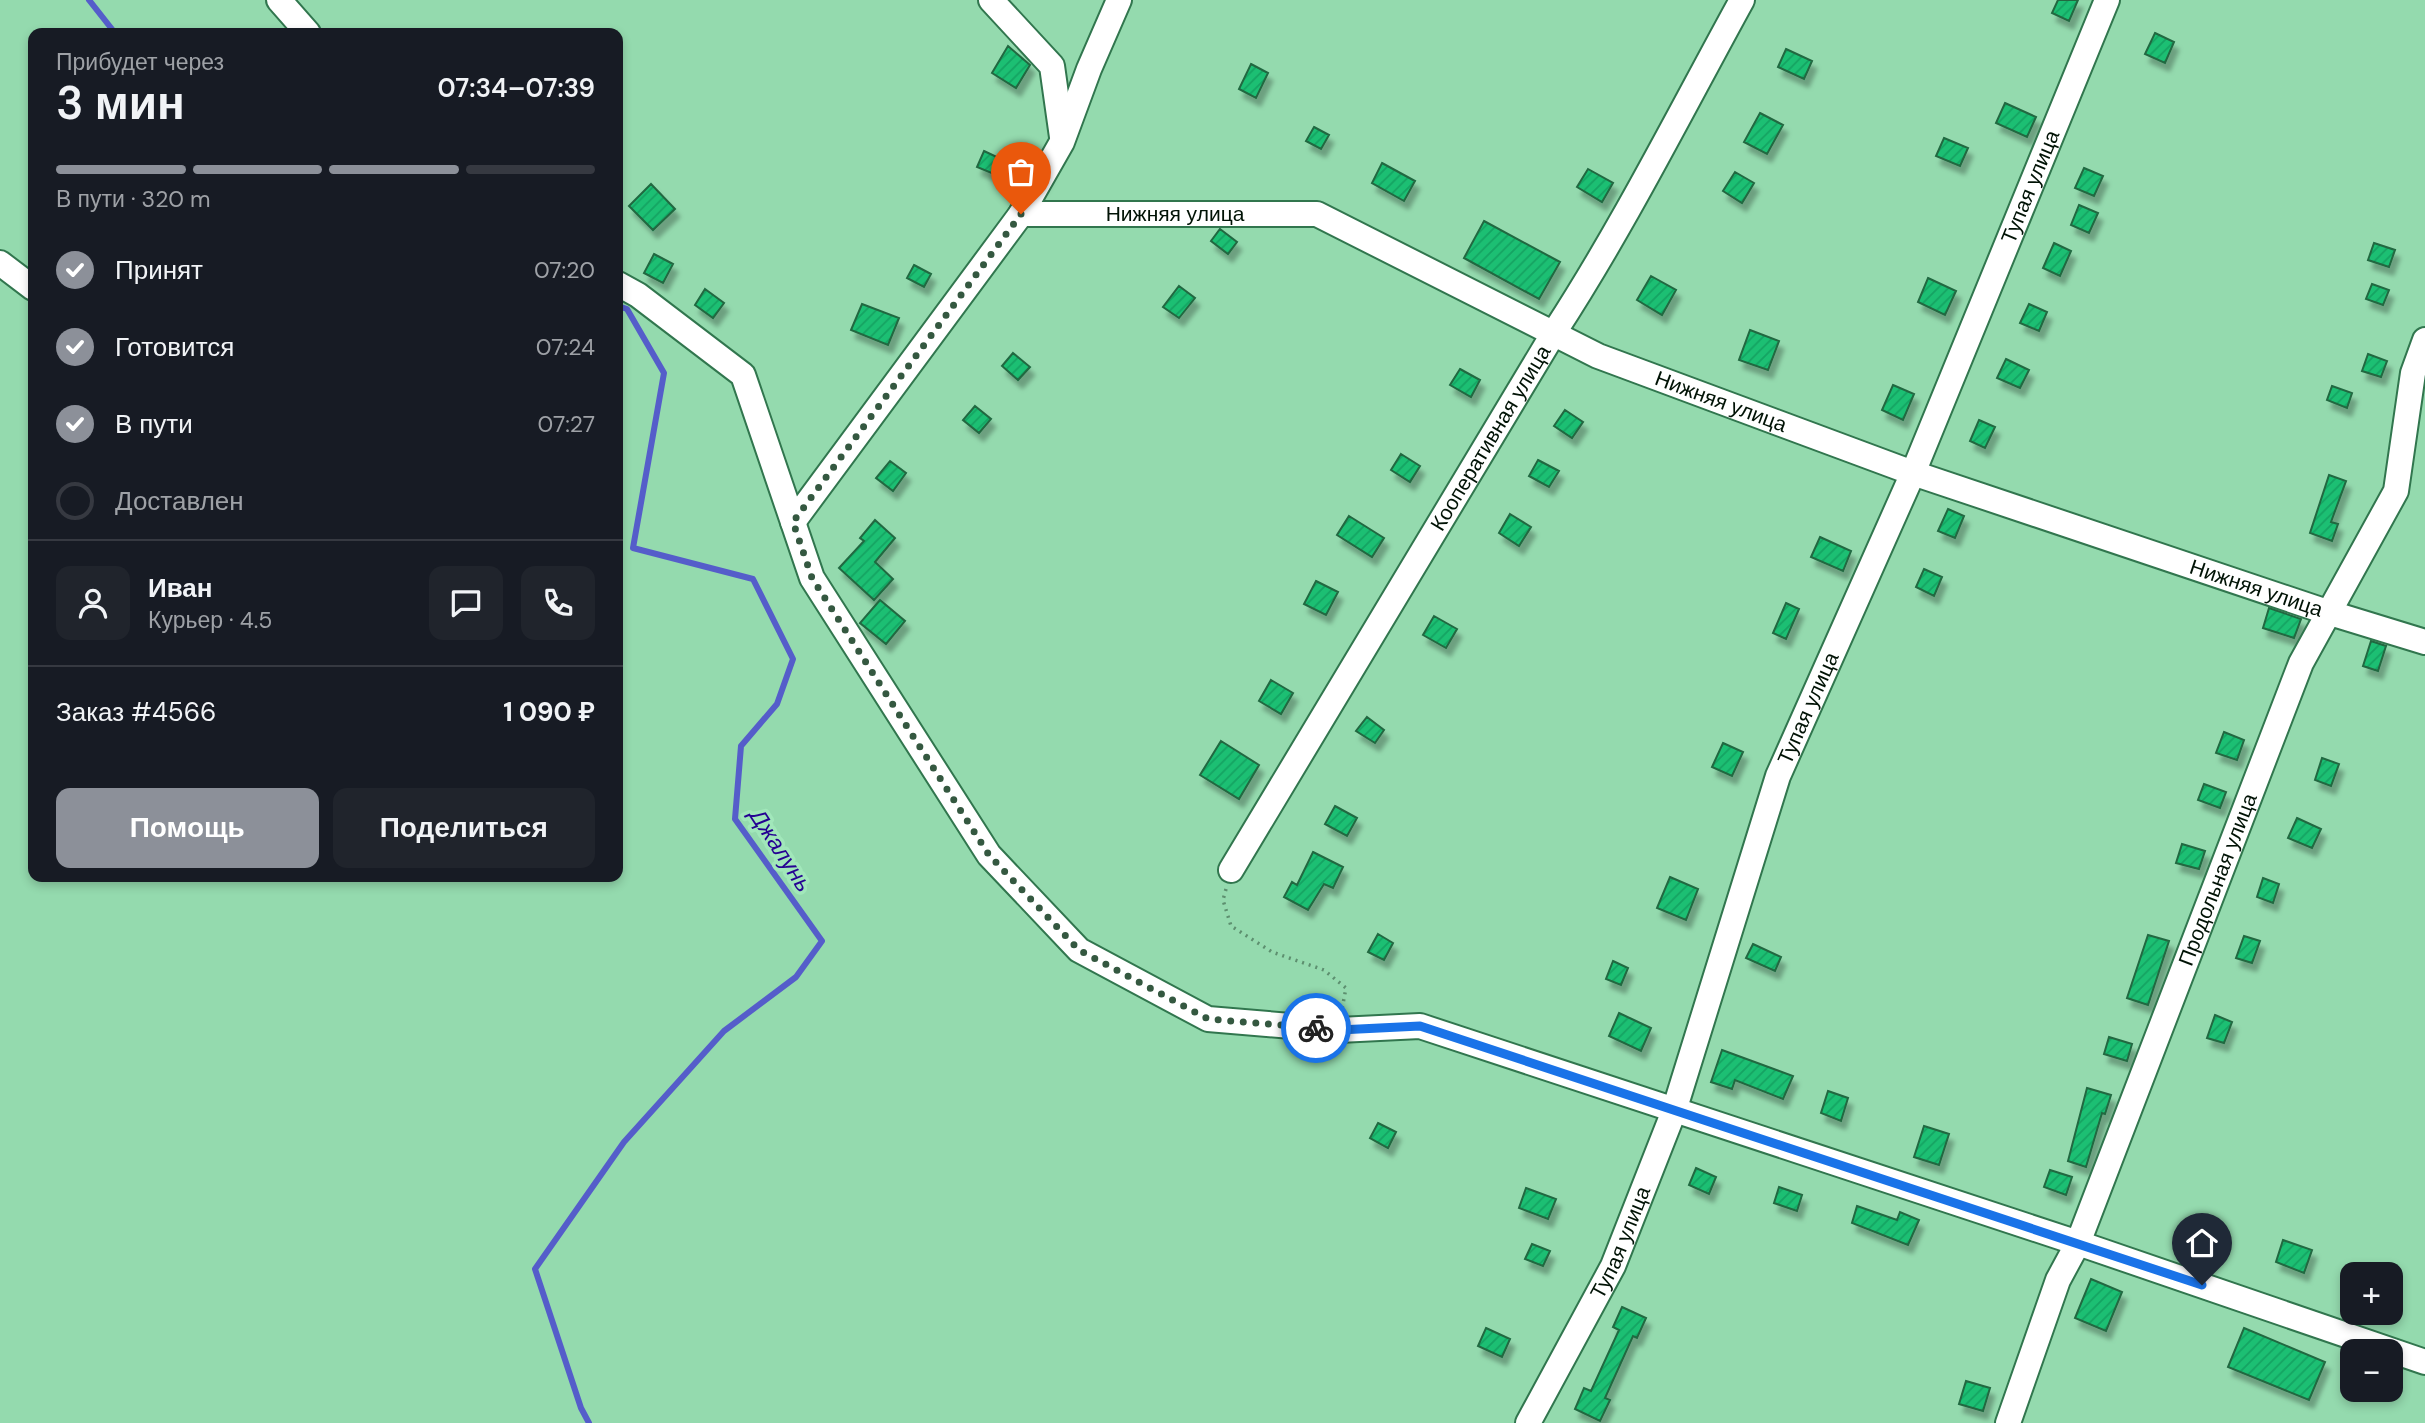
<!DOCTYPE html>
<html lang="ru">
<meta charset="utf-8">
<style>
:root{--surface:#171b24;--page:#20242c;--text:#f1f3f6;--muted:#9ea1a6;--line:#363941;--accent:#8c9099}
body{margin:0;font-family:"DM Sans",sans-serif;background:var(--page);color:var(--text);height:100vh;display:flex;flex-direction:column;font-size:26px;white-space:nowrap}
*{box-sizing:border-box;margin:0}
p{font-size:23px;color:var(--muted)}
.icon{flex:none;width:38px;height:38px;fill:none;stroke:currentColor;stroke-width:2;stroke-linecap:round;stroke-linejoin:round}
.map{position:relative;flex:1;overflow:hidden}
.side{position:absolute;left:28px;top:28px;width:595px;height:854px;display:flex;flex-direction:column;background:var(--surface);border-radius:14px;box-shadow:0 4px 10px #0003}
.side>*{flex:none}
.tools{position:absolute;left:2340px;top:1262px;display:grid;gap:14px}
.tools a{display:grid;place-items:center;width:63px;height:63px;border-radius:14px;background:var(--surface);box-shadow:0 4px 10px #0003;font-size:35px}
.pin{position:absolute;display:grid;place-items:center;width:60px;height:60px;color:#fff;margin:-72px -30px;border-radius:50% 50% 50% 0;rotate:-45deg;box-shadow:0 0 7px #0007}
.pin .icon{rotate:45deg}
.courier{position:absolute;display:grid;place-items:center;width:70px;height:70px;margin:-35px;border:5px solid #1a73e8;border-radius:50%;background:#fff;color:#222;box-shadow:0 2px 9px #0007}
.headline em{font-style:normal;font-weight:600}
.headline div{display:flex;flex-direction:column-reverse}
.headline{display:flex;align-items:center;justify-content:space-between;height:119px;padding:0 28px}
h1{font-size:46px;font-weight:600;line-height:52px}
.bar{display:grid;grid-template-columns:repeat(4,1fr);gap:10px 7px;align-content:center;height:84px;padding:0 28px}
.bar i{height:9px;border-radius:5px;background:var(--line)}
.bar .active{background:var(--accent)}
.bar p{grid-column:span 4}
.line{display:flex;align-items:center;gap:18px;padding:0 28px;border-top:2px solid var(--line)}
.line div{flex:1}
.round{display:grid;place-items:center;flex:none;width:74px;height:74px;border-radius:14px;background:var(--page)}
ol{padding:0 28px;list-style:none}
li{display:flex;align-items:center;gap:21px;height:77px}
li p{margin-inline-start:auto}
li .icon{padding:7px;border-radius:50%;background:var(--accent);color:#fff;stroke-width:4}
li:last-child{color:var(--muted)}
li i{width:38px;height:38px;border:4px solid var(--line);border-radius:50%}
.primary-button{display:flex;gap:14px;margin-top:auto;padding:14px 28px}
.primary-button a{flex:1;height:80px;border-radius:14px;background:var(--accent);color:#fff;font-size:28px;font-weight:600;line-height:80px;text-align:center}
.primary-button a+a{background:var(--page);color:var(--text)}
.map>svg:first-child{display:block}
.lines{fill:none;stroke-linecap:round;stroke-linejoin:round}
.stream{stroke:#555dca;stroke-width:6}
.building{fill:url(#building-hatch);stroke:#216841;stroke-width:2;filter:url(#shadow)}
.minor-casing{stroke:#31764e;stroke-width:28}
.path{stroke:#5d8f6f;stroke-width:3.5;stroke-dasharray:2 5;stroke-linecap:butt}
.minor{stroke:#fff;stroke-width:24}
.done{stroke:#345840;stroke-width:7;stroke-dasharray:0 12.6}
.route{stroke:#1a73e8;stroke-width:9}
.labels{text-anchor:middle;dominant-baseline:central;stroke-width:7;stroke-linejoin:round;paint-order:stroke}
.street-label{font-size:21px;fill:#001205;stroke:#a1e7ba}
.water-label{font-size:23px;font-style:italic;fill:#250192;stroke:#a1e7ba}
</style>
<div class="map">
<svg width="2425" height="1423" viewBox="0 0 2425 1423">
<defs>
<pattern id="building-hatch" width="6" height="6" patternUnits="userSpaceOnUse" patternTransform="scale(1.75)"><rect width="6" height="6" fill="#1bbf73"/><path d="M-1 1l2-2M0 6l6-6M5 7l2-2" fill="none" stroke="#17a362"/></pattern>
<filter id="shadow"><feDropShadow dx="4.5" dy="8" stdDeviation="2" flood-color="#0004"/></filter>
</defs>
<rect width="100%" height="100%" fill="#94daae"/>
<g class="lines">
<path class="stream" d="M89,0L115,33
M589,1423L581,1408L535,1269L624,1142L724,1031L796,977L822,941L735,819L741,746L777,704L793,659L753,579L633,548L664,373L627,309L618,306"/>
</g>
<path class="building" d="M2058,0H2078L2069,21L2052,13Z
M2155,33L2174,42L2165,63L2145,54Z
M1008,46L1030,65L1016,88L992,73Z
M1786,49L1812,61L1804,79L1778,67Z
M1251,64L1268,73L1256,98L1239,89Z
M2005,103L2036,117L2027,137L1996,123Z
M1760,113L1783,125L1767,154L1744,142Z
M1314,127L1329,135L1321,149L1306,141Z
M1944,138L1968,148L1960,166L1936,156Z
M984,151L1001,159L994,174L977,167Z
M1382,163L1415,181L1404,201L1372,183Z
M2084,168L2103,176L2094,196L2075,188Z
M1588,169L1613,183L1602,202L1577,187Z
M1735,172L1754,183L1742,203L1723,191Z
M651,184L675,209L653,230L629,206Z
M2079,205L2098,213L2089,233L2071,225Z
M1484,221L1560,262L1539,299L1464,258Z
M1220,229L1237,242L1228,254L1211,241Z
M2054,243L2071,251L2060,276L2043,268Z
M2374,243L2395,250L2389,267L2368,260Z
M654,254L673,264L663,283L644,273Z
M914,265L931,274L924,287L907,278Z
M1651,276L1676,290L1662,315L1637,300Z
M1928,278L1956,291L1945,315L1918,302Z
M2372,284L2389,290L2383,305L2366,299Z
M1179,286L1195,298L1179,318L1163,307Z
M705,289L724,303L713,318L695,305Z
M862,304L899,318L888,345L851,330Z
M2029,304L2047,312L2039,331L2020,323Z
M1750,330L1779,341L1768,370L1739,360Z
M1013,353L1030,367L1018,380L1002,366Z
M2368,354L2387,361L2381,377L2362,371Z
M2006,359L2029,370L2020,388L1997,378Z
M1460,369L1480,380L1471,397L1450,385Z
M1893,385L1914,394L1903,420L1882,410Z
M2332,386L2352,393L2347,408L2327,400Z
M975,406L991,419L979,433L963,420Z
M1565,410L1583,422L1572,438L1554,426Z
M1979,420L1995,427L1985,448L1970,441Z
M1401,454L1420,466L1410,482L1391,470Z
M1538,460L1559,471L1549,487L1529,476Z
M890,461L906,473L893,491L876,478Z
M2329,475L2346,481L2331,522L2338,524L2332,541L2310,533Z
M1948,509L1964,516L1955,538L1938,531Z
M1510,514L1531,527L1519,546L1499,533Z
M1349,516L1384,538L1372,557L1337,535Z
M875,520L895,538L875,562L893,579L874,600L839,568L864,541L860,538Z
M1820,537L1851,551L1843,571L1811,557Z
M1924,569L1942,577L1934,596L1916,587Z
M1316,581L1338,592L1326,615L1304,604Z
M880,600L905,621L886,644L860,623Z
M1786,603L1799,609L1786,639L1773,633Z
M2269,608L2301,619L2294,638L2263,628Z
M1434,616L1457,629L1446,648L1423,635Z
M2371,641L2386,646L2378,671L2363,666Z
M1271,680L1293,693L1281,714L1259,701Z
M1367,717L1384,730L1375,743L1356,731Z
M2224,732L2244,740L2237,760L2216,753Z
M1221,741L1259,765L1239,799L1200,775Z
M1723,743L1743,752L1732,776L1712,767Z
M2322,758L2339,764L2331,786L2315,780Z
M2204,784L2226,792L2220,808L2198,800Z
M1335,806L1357,818L1347,836L1325,824Z
M2297,818L2321,829L2312,848L2288,838Z
M2182,844L2205,851L2199,869L2176,863Z
M1313,852L1343,867L1333,888L1324,884L1308,910L1284,897L1292,882L1297,885Z
M1670,877L1698,889L1686,920L1657,908Z
M2263,878L2279,884L2273,903L2257,897Z
M1378,934L1393,943L1384,960L1368,952Z
M2148,935L2169,941L2148,1005L2127,998Z
M2244,936L2260,941L2252,963L2236,958Z
M1753,944L1781,957L1775,971L1746,958Z
M1613,961L1628,968L1621,985L1606,979Z
M1619,1013L1651,1028L1641,1051L1609,1036Z
M2215,1015L2232,1022L2224,1043L2207,1038Z
M2109,1037L2132,1044L2127,1061L2104,1054Z
M1722,1050L1793,1076L1783,1099L1735,1080L1732,1089L1711,1082Z
M2087,1088L2111,1095L2105,1114L2102,1113L2086,1167L2068,1161Z
M1828,1091L1848,1098L1841,1121L1821,1113Z
M1378,1123L1396,1132L1388,1148L1370,1138Z
M1924,1126L1949,1134L1939,1165L1914,1157Z
M1696,1168L1716,1177L1709,1194L1689,1185Z
M2050,1170L2072,1177L2066,1195L2044,1187Z
M1779,1187L1802,1195L1797,1211L1774,1203Z
M1526,1188L1556,1199L1548,1219L1519,1208Z
M1857,1206L1897,1220L1900,1212L1919,1220L1908,1245L1852,1223Z
M2283,1240L2312,1250L2304,1273L2276,1262Z
M1532,1244L1550,1251L1543,1266L1525,1259Z
M2091,1279L2122,1292L2106,1331L2075,1318Z
M1622,1307L1646,1318L1637,1338L1633,1336L1605,1398L1610,1400L1600,1421L1575,1409L1584,1388L1591,1391L1619,1330L1613,1327Z
M1486,1328L1510,1339L1502,1357L1478,1346Z
M2244,1328L2325,1362L2309,1400L2228,1367Z
M1966,1381L1990,1388L1983,1411L1959,1404Z"/>
<g class="lines">
<g class="minor-casing">
<g id="minor">
<path d="M279,0L308,33"/>
<path d="M991,0L1052,66L1062,137"/>
<path id="s1" d="M1021,214H1317L1598,356L1913,473L2327,612L2425,642"/>
<path d="M0,263L33,288"/>
<path d="M618,284L638,295L743,375L812,578L989,855L1079,950L1208,1019L1339,1030L1420,1026L2078,1243L2425,1362"/>
<path d="M793,522L1021,214L1062,142L1089,69L1119,0"/>
<path id="s2" d="M1231,870L1555,331C1624,225 1681,111 1742,0"/>
<path id="s3" d="M1528,1423L1613,1266L1674,1111L1778,776L1913,473L2107,0"/>
<path id="s4" d="M2008,1423L2058,1280L2078,1243L2301,663L2396,491L2413,373L2425,340"/>
</g>
</g>
<path class="path" d="M1226,889L1223,900L1231,926L1272,952L1324,970L1346,988L1342,1009"/>
<use href="#minor" class="minor"/>
</g>
<g class="lines">
<path class="done" d="M1021,214L793,522L812,578L989,855L1079,950L1208,1019L1316,1028"/>
<path class="route" d="M1316,1028L1339,1030L1420,1026L2202,1285"/>
</g>
<g class="labels">
<g class="street-label">
<text stroke="none"><textPath href="#s3" startOffset="1337">Тупая улица</textPath></text>
<text stroke="none"><textPath href="#s1" startOffset="154">Нижняя улица</textPath></text>
<text stroke="none"><textPath href="#s1" startOffset="742">Нижняя улица</textPath></text>
<text stroke="none"><textPath href="#s2" startOffset="504">Кооперативная улица</textPath></text>
<text stroke="none"><textPath href="#s1" startOffset="1309">Нижняя улица</textPath></text>
<text stroke="none"><textPath href="#s3" startOffset="770">Тупая улица</textPath></text>
<text stroke="none"><textPath href="#s4" startOffset="583">Продольная улица</textPath></text>
<text stroke="none"><textPath href="#s3" startOffset="203">Тупая улица</textPath></text>
</g>
<g class="water-label">
<text transform="translate(781 850) rotate(57)">Джалунь</text>
</g>
</g>
</svg>
<div class="tools">
<a>+</a>
<a>−</a>
</div>
<div class="pin" style="left:1021px;top:214px;background:#ea580c"><svg class="icon" aria-label="bag" viewBox="0 0 24 24"><path d="M5 8h14l-1 12H6zM9 8a3 3 0 0 1 6 0"/></svg></div>
<div class="pin" style="left:2202px;top:1285px;background:#1f2937"><svg class="icon" aria-label="home" viewBox="0 0 24 24"><path d="M3 11l9-7 9 7M6 9v11h12V9"/></svg></div>
<div class="courier" style="left:1316px;top:1028px"><svg class="icon" aria-label="bike" viewBox="0 0 24 24"><circle cx="6" cy="16" r="4"/><circle cx="18" cy="16" r="4"/><path d="M6 16l4-8h5l3 8M10 8l3 8H6M13 5h3"/></svg></div>
<section class="side">
<div class="headline"><div><h1>3 мин</h1><p>Прибудет через</p></div><em>07:34–07:39</em></div>
<div class="bar"><i class="active"></i><i class="active"></i><i class="active"></i><i></i><p>В пути · 320 m</p></div>
<ol>
<li><svg class="icon" aria-label="check" viewBox="0 0 24 24"><path d="M5 12l5 5 9-10"/></svg>Принят<p>07:20</p></li>
<li><svg class="icon" aria-label="check" viewBox="0 0 24 24"><path d="M5 12l5 5 9-10"/></svg>Готовится<p>07:24</p></li>
<li><svg class="icon" aria-label="check" viewBox="0 0 24 24"><path d="M5 12l5 5 9-10"/></svg>В пути<p>07:27</p></li>
<li><i></i>Доставлен</li>
</ol>
<div class="line" style="height:126px"><a class="round"><svg class="icon" aria-label="person" viewBox="0 0 24 24"><circle cx="12" cy="8" r="4"/><path d="M4 21q1-7 8-7t8 7"/></svg></a><div><b>Иван</b><p>Курьер · 4.5</p></div><a class="round"><svg class="icon" aria-label="chat" viewBox="0 0 24 24"><path d="M4 5h16v11H9l-5 4z"/></svg></a><a class="round"><svg class="icon" aria-label="phone" viewBox="0 0 24 24"><path d="M5 4h4l2 5-3 2q2 4 5 5l2-3 5 2v4C11 20 4 13 5 4z"/></svg></a></div>
<div class="line" style="height:91px"><div>Заказ #4566</div><b>1 090 ₽</b></div>
<div class="primary-button"><a>Помощь</a><a>Поделиться</a></div>
</section>
</div>
